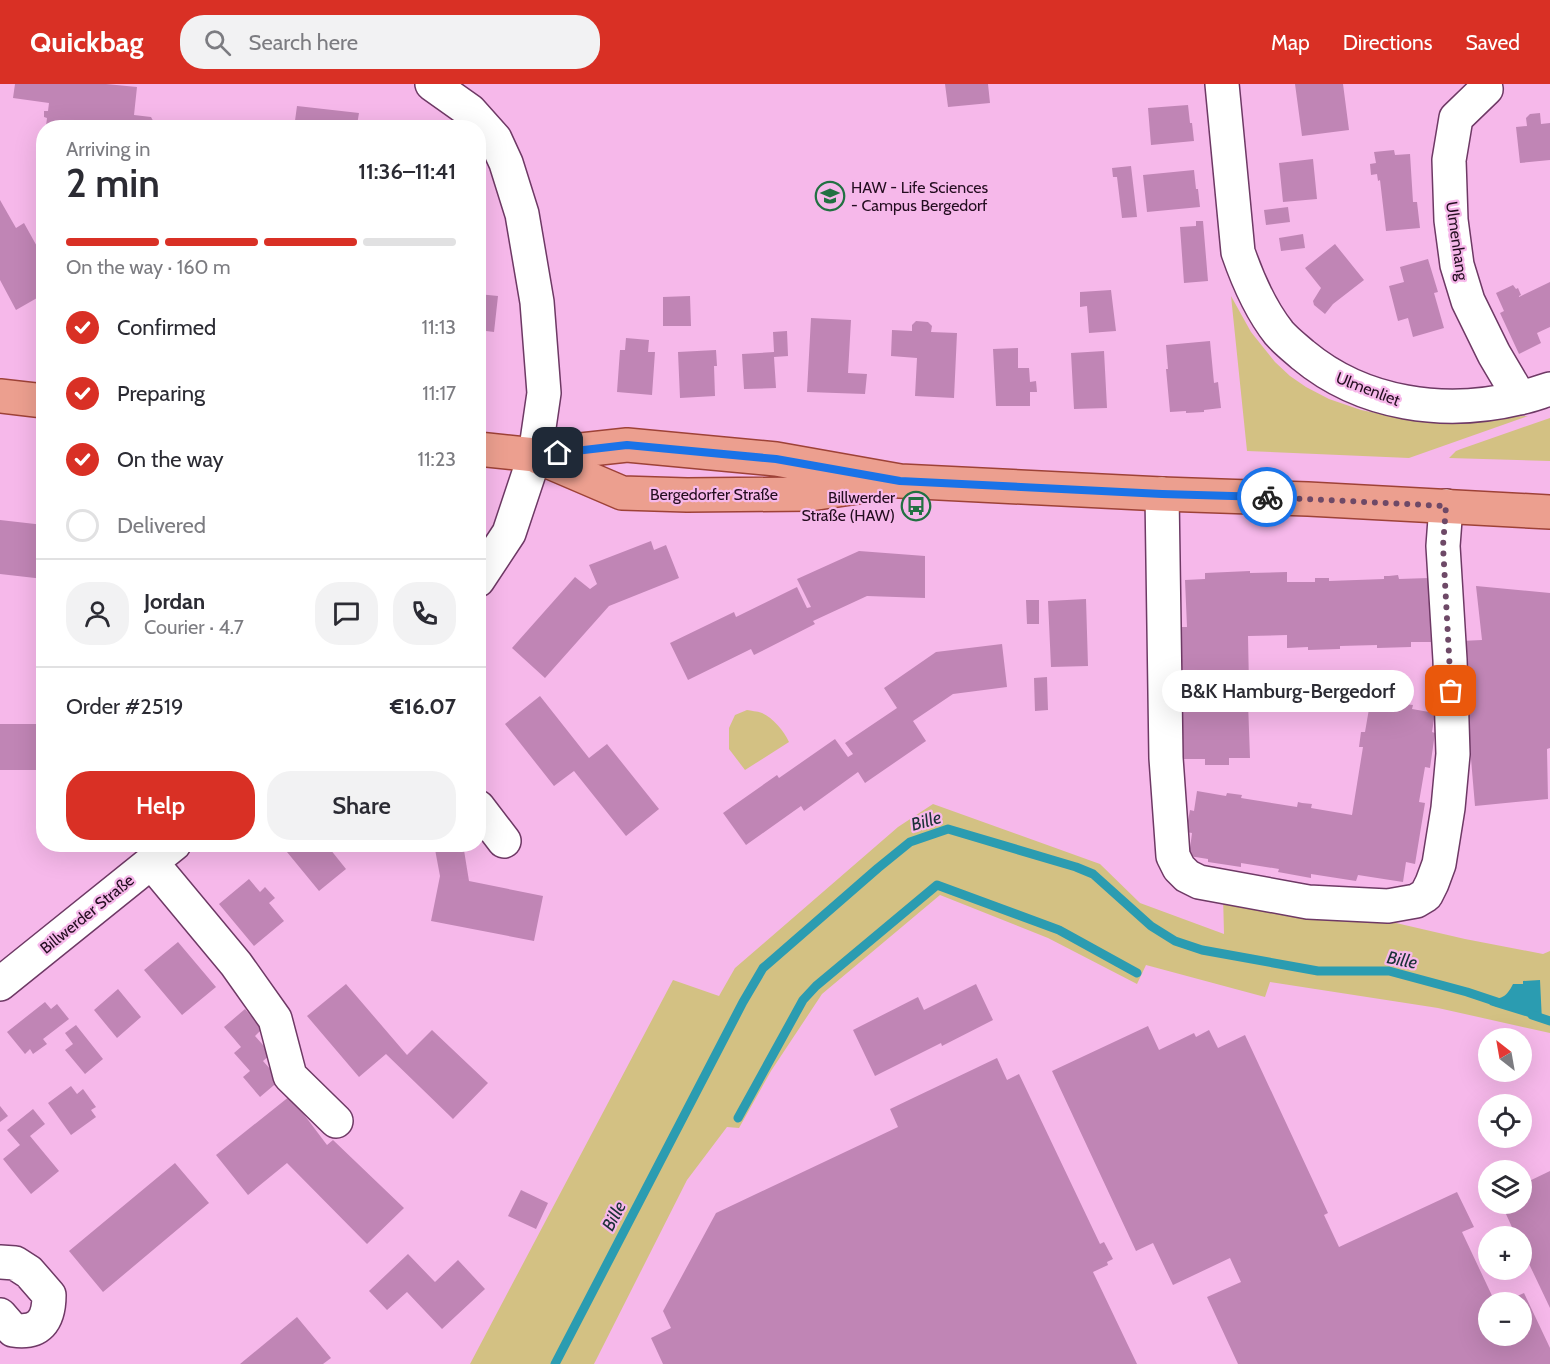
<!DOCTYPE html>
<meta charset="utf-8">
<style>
:root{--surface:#fff;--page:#f2f2f3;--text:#2b2b33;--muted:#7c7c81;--line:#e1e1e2;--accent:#d93025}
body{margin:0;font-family:Cabin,sans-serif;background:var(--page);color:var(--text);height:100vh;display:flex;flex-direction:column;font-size:22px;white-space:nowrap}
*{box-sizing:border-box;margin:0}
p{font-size:20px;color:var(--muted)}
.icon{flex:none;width:33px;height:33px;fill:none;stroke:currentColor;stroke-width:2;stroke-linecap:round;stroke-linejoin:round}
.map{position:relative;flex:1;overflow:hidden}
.drawer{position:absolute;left:36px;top:36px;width:450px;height:732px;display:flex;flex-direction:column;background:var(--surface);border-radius:24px;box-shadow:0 6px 24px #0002}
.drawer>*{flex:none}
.needle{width:39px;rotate:329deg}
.controls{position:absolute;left:1478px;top:944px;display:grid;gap:12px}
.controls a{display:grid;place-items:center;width:54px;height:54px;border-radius:50%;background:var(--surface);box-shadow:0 6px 24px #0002;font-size:30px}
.pin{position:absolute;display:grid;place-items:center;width:51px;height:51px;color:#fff;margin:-26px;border-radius:12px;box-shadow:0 3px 9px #0006}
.courier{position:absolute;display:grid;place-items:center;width:60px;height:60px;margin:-30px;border:4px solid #1a73e8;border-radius:50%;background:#fff;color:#222;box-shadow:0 2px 8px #0007}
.bubble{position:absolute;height:42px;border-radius:21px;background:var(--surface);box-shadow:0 6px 24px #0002;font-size:20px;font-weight:600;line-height:42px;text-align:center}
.headline em{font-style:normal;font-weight:600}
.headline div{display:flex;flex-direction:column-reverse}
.headline{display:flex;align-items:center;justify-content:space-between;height:102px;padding:0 30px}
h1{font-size:39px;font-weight:600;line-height:45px}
.bar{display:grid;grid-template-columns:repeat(4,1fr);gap:9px 6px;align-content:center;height:72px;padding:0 30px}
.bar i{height:8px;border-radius:4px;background:var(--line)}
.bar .on{background:var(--accent)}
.bar p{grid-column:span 4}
.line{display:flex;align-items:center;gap:15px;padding:0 30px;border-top:2px solid var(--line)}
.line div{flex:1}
.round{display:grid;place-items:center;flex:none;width:63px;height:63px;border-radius:24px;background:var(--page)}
ol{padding:0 30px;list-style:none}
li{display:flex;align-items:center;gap:18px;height:66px}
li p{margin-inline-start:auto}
li .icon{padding:6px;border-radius:50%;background:var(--accent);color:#fff;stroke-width:4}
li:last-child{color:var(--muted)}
li i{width:33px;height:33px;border:3px solid var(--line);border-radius:50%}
.button{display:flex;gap:12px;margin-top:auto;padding:12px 30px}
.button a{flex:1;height:69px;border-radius:24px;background:var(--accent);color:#fff;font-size:24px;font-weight:600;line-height:69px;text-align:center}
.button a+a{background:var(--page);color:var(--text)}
header{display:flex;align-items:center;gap:36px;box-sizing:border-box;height:84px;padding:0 30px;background:var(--accent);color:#fff}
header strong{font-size:28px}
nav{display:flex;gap:33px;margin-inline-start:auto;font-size:21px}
.search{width:420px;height:54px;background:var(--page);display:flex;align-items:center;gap:15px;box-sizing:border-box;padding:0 21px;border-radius:24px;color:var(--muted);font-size:22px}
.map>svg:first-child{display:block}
.green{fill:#d3c183}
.water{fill:#2b9cb1}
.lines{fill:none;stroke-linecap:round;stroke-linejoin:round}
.stream{stroke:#2b9cb1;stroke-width:9}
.building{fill:#c085b5}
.minor-casing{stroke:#6e3965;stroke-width:36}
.major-casing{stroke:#9e4237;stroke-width:36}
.minor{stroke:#fff;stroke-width:33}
.major{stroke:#ec9f8f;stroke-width:33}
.done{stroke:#6e4967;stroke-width:6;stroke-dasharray:0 10.8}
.route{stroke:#1a73e8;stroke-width:8}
.labels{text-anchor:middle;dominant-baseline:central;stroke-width:4.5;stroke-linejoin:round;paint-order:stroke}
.poi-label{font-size:16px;fill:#240d20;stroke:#f6b8ea;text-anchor:start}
.street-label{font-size:16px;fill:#240d20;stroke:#f6b8ea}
.water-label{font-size:18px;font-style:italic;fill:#1a3137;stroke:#f6b8ea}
</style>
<header>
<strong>Quickbag</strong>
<div class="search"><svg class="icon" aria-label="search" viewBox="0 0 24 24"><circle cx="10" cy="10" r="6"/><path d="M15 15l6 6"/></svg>Search here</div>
<nav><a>Map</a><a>Directions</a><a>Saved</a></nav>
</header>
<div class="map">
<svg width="1550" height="1280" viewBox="0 0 1550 1280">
<rect width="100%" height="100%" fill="#f6b8ea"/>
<path class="green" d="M1231,212L1251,248L1275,278L1290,292L1306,303L1329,315L1361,326L1411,336L1528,332L1409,374L1247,367Z
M1550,334V377L1449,374L1456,367L1461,365Z
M747,626C751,627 757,627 762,629C773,634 784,647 789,658L745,686L729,665V644L735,631Z
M933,720L1100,780L1140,819L1224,850L1223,811L1383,836L1465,855L1543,870L1550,867V949L1438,924L1270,898L1265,913L1146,881L1137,900L1048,854L940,811L822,910L771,987L739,1044L727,1043L687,1096L594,1280H470L673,896L719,912L735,884L898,743Z"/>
<path class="water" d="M1540,896L1542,937L1496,923L1490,921L1487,915C1501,915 1506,914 1513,900H1523V897Z"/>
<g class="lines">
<path class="stream" d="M1532,931L1550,937
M738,1034L803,916L816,902L937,801L1059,846L1137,889
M555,1280L743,918L763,884L878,784L910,758L948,745L1076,783L1093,790L1151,842L1175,857L1202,866L1318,887H1389L1467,908L1497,918"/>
</g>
<path class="building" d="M15,0H106L137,3L134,31L151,33L157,44H59L46,42L47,34L44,33V27H48L49,19L13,14Z
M945,0H988L990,19L948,23Z
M1295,0H1343L1349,46L1302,52Z
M1188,21L1190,39H1192L1194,57L1151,61L1148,24Z
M297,22L359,29L357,41L370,42V44H294Z
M1540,29L1541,40L1550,39V76L1520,79L1516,43L1527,42L1526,34L1530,30Z
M1394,66L1395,71L1410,70L1413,118H1417L1420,144L1386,147L1380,96L1378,97L1377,90L1371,91L1370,80L1376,79L1374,68Z
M1313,75L1317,115L1283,118L1279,79Z
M1131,82L1137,133L1122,134L1117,93H1113L1112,84Z
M1194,86L1196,105H1198L1200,123L1147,128L1143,91Z
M0,116L16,144L24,139L44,175V210L16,226L0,196Z
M1288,123L1290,138L1266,141L1264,126Z
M1196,137H1203L1208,197L1184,199L1180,143L1196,142Z
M1303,150L1305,164L1281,167L1279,154Z
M1335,160L1364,196L1333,220L1325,230L1314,221L1313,217L1321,204L1305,184Z
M1428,175L1438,208L1434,209L1444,244L1413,253L1408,234L1398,237L1389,202L1404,198L1400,183Z
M1550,198V243L1537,249L1541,259L1519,270L1500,229L1504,227L1496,209L1513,201L1516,205L1518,204L1521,211L1519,212V213Z
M1111,206L1116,247L1089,249L1087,222L1080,223V208Z
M478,210L498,212L494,248L478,246Z
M690,212L691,242H663V213Z
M811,234L851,236L848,289L867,290L865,310L807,308Z
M916,237L928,238L932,242L931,248L957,249L954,314L915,312L917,274L891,272L892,246L912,247V241Z
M787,247L788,272L774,273L776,304L744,305L742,270L774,268L773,248Z
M626,254L649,256L648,268H655L652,311L617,308L620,266H625Z
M1210,257L1214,299L1218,298L1221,324L1204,326V328L1186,329V327L1170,328L1166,285H1168L1166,261Z
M1018,264V284H1029L1030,298L1036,297L1037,308H1030V322H996L993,265Z
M716,266L717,282H714L715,312L680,314L678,268Z
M1104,267L1107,324L1074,325L1071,269Z
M0,436L44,441V495L0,490Z
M651,457L654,466L666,461L679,494L609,522L545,594L512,564L575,493L590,505L597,500L589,481Z
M859,467L925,472V514L867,512L813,537L815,540L754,571L751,565L688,596L670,559L734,528L736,533L797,503L807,524L811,523L797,495Z
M1250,487V489L1287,488V498H1315V494H1329V497L1384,495V492H1389L1398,491L1399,495L1429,494L1431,558H1411V563L1377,564V561L1340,562V565L1308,566V563L1287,564V551L1248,552L1249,602L1253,603V617L1248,618L1250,674H1229V681H1205V675H1183L1180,588H1182L1181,543H1187L1185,496L1205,495V489Z
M1476,502L1550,509V664L1547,665L1548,715L1475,722L1461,557L1482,556Z
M1086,515L1088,582L1051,583L1048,517Z
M1026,516H1039V540H1027Z
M1002,560L1007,603L953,610L913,637L926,657L865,699L858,688L804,727L801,722L746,761L723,729L777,691L779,694L835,655L848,673L853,670L845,659L897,624L884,604L936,568Z
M1047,593L1048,626L1035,627L1034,594Z
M540,612L589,674L607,660L659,725L626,752L574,687L554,702L505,640Z
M1389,618L1413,621L1412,625L1435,629L1432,648L1435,649L1430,684L1425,683L1419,718L1425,719L1415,780L1406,778L1403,798L1358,791L1356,797L1311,790V794L1278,788L1279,785L1241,779V783L1208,778V775L1189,772L1192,749L1186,748L1190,726L1194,727L1197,707L1226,712L1227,709L1242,711L1241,714L1297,723L1298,718L1302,719L1312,720L1311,724L1352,731L1363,663H1359L1361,648H1365L1370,619L1388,622Z
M0,640H44V686H0Z
M296,760H326L346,785L319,807L287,768Z
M434,760H463L469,797L543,812L534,857L431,837L440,792Z
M249,795L260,808L265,803L275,814L269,819L284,837L254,862L219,820Z
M178,858L216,903L182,931L144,886Z
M346,900L407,971L432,946L488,999L453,1035L386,970L359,993L307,932Z
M976,900L993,936L942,962L941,959L875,992L853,946L918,913L924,926Z
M118,905L141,933L117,954L94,926Z
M45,918L51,925L57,920L69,935L43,955L47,960L33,970L30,965L25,970L7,948Z
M245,925L262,945L255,952L271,970L263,977L280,996L260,1013L243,993L250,987L234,969L241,963L224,943Z
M76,941L103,975L85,990L65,966L73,960L65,949Z
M1148,942L1159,966L1194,949L1196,953L1209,946L1218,964L1245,951L1328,1129L1324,1131L1339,1163L1457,1108L1474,1143L1462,1148L1495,1218H1488V1251H1521V1218H1504L1524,1209L1550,1264V1280H1238L1207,1213L1241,1198L1230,1174L1173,1201L1153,1159L1136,1167L1052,987Z
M997,974L1007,996L1019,990L1100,1160L1104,1158L1113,1175L1107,1178L1108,1181L1093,1188L1137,1280H663L651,1254L671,1244L663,1227L716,1129L898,1043L890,1025Z
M71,1002L77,1010L83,1005L96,1023L91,1026L96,1033L71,1051L48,1019Z
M290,1012L327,1061L333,1056L404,1124L367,1160L287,1079L248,1111L216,1071Z
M0,1022L8,1032L0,1038Z
M33,1025L45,1040L30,1052L59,1087L31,1110L3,1075L20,1061L7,1046Z
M175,1079L209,1119L103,1208L69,1167Z
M1550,1087V1224L1521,1163V1152H1516L1501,1119H1521V1101Z
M521,1106L548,1119L536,1145L508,1132Z
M408,1170L435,1198L458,1176L485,1205L442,1245L407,1208L387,1226L369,1207Z
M297,1233L331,1274L323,1280H240Z"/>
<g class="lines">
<g class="minor-casing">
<path id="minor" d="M432,0L470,27L495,55L506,79L522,130L537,218L544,309L535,371L509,449L478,496
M1222,0L1238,168C1248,197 1260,225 1279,249C1286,257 1295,264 1303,271C1363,321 1445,332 1519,314C1530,312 1540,308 1550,305
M1485,0L1486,5L1456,34L1449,76L1451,136L1457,181L1468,217L1494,270L1520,314
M1162,410L1166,674L1173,772L1179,784L1187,792L1199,798L1308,818L1388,822L1416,817L1426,811L1432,799L1439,780L1448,724L1453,670L1450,576L1443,462L1446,422
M478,723L504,757
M152,779L236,880L275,935L290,992L336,1037
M0,900L174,760
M0,1178L15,1179L29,1188L49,1211C49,1237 39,1250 13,1246L0,1231"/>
</g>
<g class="major-casing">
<path id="major" d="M0,312L44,317
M478,365L535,371L627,361L776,375L900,397L1162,410L1308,415L1550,428
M538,373L622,409L687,411L810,410L871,401"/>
</g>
<use href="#minor" class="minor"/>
<use href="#major" class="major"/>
</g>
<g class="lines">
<path class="done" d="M1267,413L1446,422L1443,462L1451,607"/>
<path class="route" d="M558,369L627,361L776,375L900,397L1162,410L1267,413"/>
</g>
<defs>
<g id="university-ring" transform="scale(1.5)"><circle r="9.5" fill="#f6b8ea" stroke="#217142" stroke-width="1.5"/><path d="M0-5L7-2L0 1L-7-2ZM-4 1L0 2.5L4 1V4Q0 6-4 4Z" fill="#217142"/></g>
<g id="bus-ring" transform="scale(1.5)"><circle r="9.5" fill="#f6b8ea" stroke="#217142" stroke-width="1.5"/><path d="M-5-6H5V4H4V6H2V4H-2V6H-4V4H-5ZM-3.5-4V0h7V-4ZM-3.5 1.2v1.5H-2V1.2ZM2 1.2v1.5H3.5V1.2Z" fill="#217142"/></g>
</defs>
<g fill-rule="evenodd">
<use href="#university-ring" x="830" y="112"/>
<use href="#bus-ring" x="916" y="422"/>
</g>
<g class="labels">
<g class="poi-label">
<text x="851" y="103">HAW - Life Sciences<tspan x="851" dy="18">- Campus Bergedorf</tspan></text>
<text x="895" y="413" text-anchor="end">Billwerder<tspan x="895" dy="18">Straße (HAW)</tspan></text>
</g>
<g class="street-label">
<text transform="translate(1457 157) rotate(82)">Ulmenhang</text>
<text transform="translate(1368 305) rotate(21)">Ulmenliet</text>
<text x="714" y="410">Bergedorfer Straße</text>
<text transform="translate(87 830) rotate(-39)">Billwerder Straße</text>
</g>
<g class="water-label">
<text transform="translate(926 737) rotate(-16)">Bille</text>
<text transform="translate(1402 876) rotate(11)">Bille</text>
<text transform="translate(614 1132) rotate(-62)">Bille</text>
</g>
</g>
</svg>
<div class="controls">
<a><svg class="needle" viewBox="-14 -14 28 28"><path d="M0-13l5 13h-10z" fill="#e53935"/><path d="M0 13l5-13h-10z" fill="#7c7c81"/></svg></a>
<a><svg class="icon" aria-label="locate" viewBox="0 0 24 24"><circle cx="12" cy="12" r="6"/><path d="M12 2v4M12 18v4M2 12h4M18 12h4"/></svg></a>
<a><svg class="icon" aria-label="layers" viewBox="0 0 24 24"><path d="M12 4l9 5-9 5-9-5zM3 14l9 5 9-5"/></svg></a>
<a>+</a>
<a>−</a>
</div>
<div class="pin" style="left:1451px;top:607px;background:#ea580c"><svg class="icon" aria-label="bag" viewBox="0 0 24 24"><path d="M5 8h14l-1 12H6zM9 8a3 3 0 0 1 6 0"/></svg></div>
<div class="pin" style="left:558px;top:369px;background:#1f2937"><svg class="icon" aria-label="home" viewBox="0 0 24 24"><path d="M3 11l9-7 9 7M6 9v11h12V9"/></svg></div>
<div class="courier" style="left:1267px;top:413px"><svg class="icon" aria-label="bike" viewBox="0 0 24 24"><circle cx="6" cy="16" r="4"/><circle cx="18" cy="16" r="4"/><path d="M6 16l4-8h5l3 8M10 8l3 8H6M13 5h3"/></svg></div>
<div class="bubble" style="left:1162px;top:586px;width:252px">B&amp;K Hamburg-Bergedorf</div>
<section class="drawer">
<div class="headline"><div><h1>2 min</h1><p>Arriving in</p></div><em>11:36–11:41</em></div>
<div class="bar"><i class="on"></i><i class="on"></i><i class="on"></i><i></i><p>On the way · 160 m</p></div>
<ol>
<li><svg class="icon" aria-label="check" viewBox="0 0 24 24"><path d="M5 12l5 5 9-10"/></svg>Confirmed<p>11:13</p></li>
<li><svg class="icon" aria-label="check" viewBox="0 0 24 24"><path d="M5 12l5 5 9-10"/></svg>Preparing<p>11:17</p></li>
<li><svg class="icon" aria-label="check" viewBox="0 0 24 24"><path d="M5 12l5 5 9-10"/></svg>On the way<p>11:23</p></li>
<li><i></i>Delivered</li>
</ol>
<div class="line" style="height:108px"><a class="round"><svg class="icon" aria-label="person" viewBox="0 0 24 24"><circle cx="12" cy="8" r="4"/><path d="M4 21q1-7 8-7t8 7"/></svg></a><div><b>Jordan</b><p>Courier · 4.7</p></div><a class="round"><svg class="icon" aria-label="chat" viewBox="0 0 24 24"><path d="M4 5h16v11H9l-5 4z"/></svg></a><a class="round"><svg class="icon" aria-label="phone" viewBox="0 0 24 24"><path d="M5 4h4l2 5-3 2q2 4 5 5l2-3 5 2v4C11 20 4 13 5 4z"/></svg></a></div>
<div class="line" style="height:78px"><div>Order #2519</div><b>€16.07</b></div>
<div class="button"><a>Help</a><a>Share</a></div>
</section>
</div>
